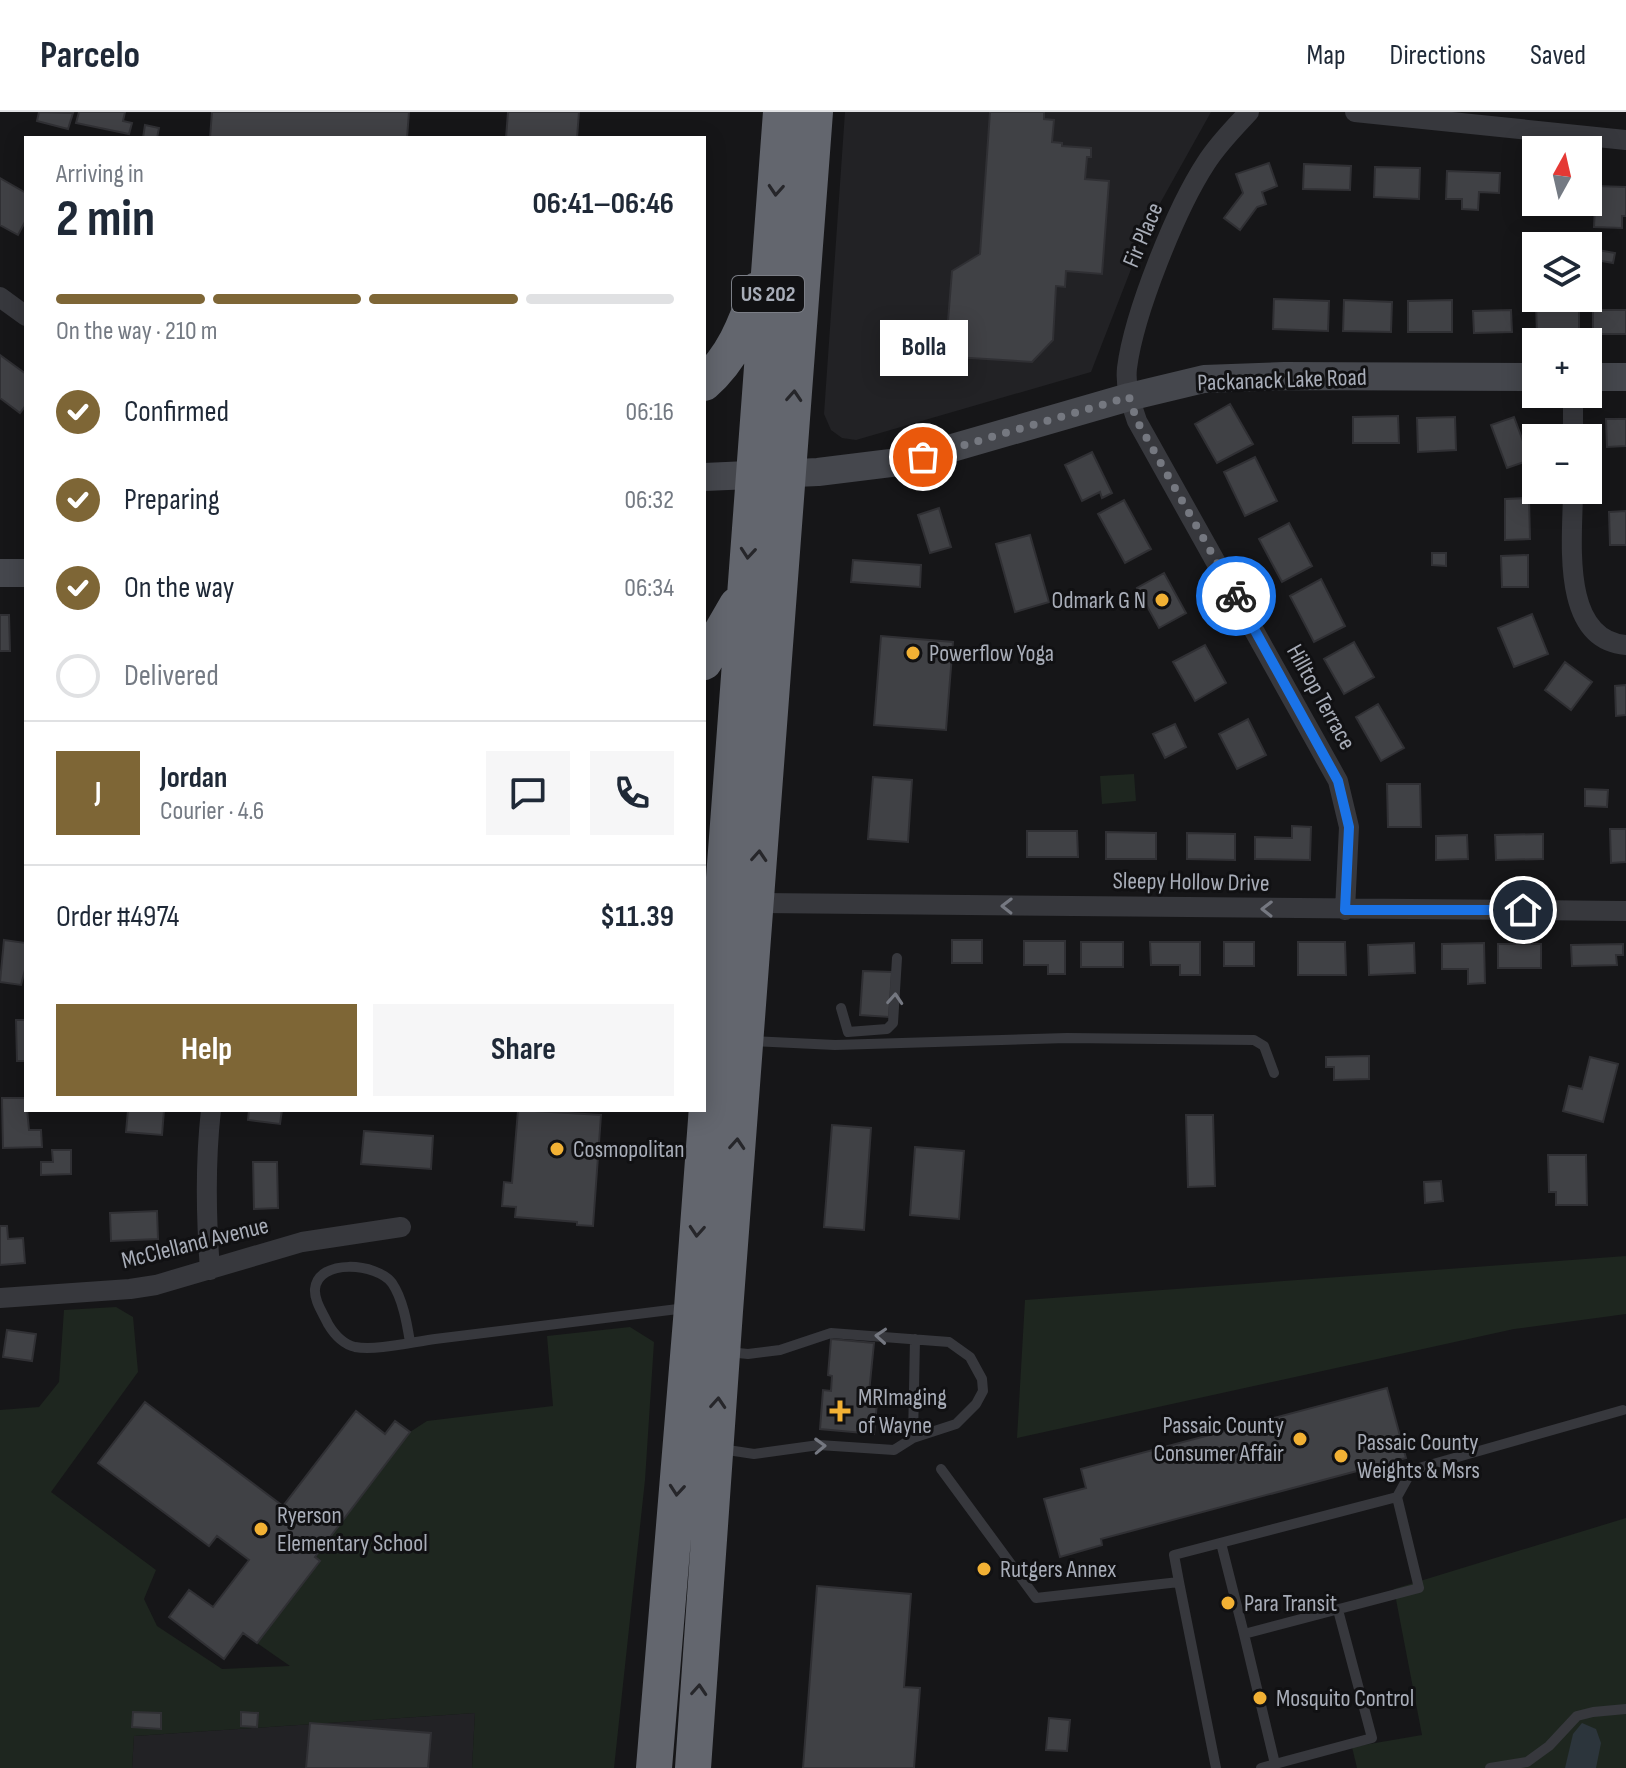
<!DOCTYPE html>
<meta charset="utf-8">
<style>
:root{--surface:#fff;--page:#f6f6f7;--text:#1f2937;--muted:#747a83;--line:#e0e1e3;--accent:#7e6636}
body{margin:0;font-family:"Sofia Sans Condensed",sans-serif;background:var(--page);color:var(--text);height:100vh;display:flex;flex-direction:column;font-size:30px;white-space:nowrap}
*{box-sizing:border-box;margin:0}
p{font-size:26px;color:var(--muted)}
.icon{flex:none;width:44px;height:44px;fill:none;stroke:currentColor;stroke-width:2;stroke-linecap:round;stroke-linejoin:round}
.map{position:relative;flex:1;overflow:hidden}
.panel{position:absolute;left:24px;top:24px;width:682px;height:976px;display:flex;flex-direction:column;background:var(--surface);border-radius:0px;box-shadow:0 4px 20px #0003}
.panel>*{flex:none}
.needle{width:52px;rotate:8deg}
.fabs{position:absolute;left:1522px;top:24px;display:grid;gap:16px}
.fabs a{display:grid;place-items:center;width:80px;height:80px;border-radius:0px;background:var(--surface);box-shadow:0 4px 20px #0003;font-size:40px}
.pin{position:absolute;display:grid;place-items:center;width:68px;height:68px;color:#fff;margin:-34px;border:4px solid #fff;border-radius:50%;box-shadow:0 2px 8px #0007}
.courier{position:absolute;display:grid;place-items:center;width:80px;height:80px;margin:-40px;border:6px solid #1a73e8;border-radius:50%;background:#fff;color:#222;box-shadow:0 2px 10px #0007}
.bubble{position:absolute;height:56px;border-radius:0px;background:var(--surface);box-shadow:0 4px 20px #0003;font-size:26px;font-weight:700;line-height:56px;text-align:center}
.head em{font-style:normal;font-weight:700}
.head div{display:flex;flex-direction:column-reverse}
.head{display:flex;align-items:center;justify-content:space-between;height:136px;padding:0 32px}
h1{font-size:52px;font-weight:700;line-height:60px}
.bar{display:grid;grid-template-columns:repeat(4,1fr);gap:12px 8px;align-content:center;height:96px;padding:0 32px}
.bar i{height:10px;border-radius:6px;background:var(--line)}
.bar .selected{background:var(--accent)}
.bar p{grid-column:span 4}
.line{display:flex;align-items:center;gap:20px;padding:0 32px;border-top:2px solid var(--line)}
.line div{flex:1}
.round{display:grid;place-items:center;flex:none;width:84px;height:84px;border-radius:0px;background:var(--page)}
ol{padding:0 32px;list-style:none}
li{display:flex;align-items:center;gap:24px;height:88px}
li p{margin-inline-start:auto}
li .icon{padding:8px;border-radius:50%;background:var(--accent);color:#fff;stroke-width:4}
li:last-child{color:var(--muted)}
li i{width:44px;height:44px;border:4px solid var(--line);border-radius:50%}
.button{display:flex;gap:16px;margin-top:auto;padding:16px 32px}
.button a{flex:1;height:92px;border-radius:0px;background:var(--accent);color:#fff;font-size:32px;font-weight:700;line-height:92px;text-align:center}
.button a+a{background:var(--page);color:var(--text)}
header{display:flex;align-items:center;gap:48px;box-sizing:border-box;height:112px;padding:0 40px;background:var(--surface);border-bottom:2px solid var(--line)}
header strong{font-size:38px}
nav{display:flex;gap:44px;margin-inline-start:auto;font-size:28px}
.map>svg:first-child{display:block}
.built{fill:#222225}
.green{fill:#1e261f}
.water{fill:#2c353c}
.building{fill:#404145;stroke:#303034;stroke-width:2}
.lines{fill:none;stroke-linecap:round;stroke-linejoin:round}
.lane{stroke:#37383d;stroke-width:10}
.street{stroke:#37383d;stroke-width:20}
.secondary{stroke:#45474d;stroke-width:28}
.highway{stroke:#63666e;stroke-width:36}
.oneway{stroke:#26262a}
.oneway2{stroke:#757881}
.done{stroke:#757880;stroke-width:8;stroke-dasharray:0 14.4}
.route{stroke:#1a73e8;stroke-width:10}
.poi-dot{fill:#f2b134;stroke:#111113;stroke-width:3}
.labels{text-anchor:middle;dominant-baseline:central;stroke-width:6;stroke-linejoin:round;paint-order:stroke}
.shield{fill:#111113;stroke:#7b7e86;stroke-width:2}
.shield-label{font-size:22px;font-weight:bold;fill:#a8adb8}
.street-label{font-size:24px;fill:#a8adb8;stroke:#111113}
.poi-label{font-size:24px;fill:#a8adb8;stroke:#111113;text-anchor:start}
</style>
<header>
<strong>Parcelo</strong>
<nav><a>Map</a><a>Directions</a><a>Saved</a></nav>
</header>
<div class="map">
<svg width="1626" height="1656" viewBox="0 0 1626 1656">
<rect width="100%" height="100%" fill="#161618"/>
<path class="built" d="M845,0H1211L1149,111L1091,260L856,328L842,326L831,318L824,302Z
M475,1601L472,1656H132L134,1624Z"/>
<path class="green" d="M1134,662L1136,689L1102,692L1100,664Z
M1626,1144V1202L1514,1217L1017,1326L1025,1188Z
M116,1195L133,1205L138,1260L51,1380L156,1458L144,1487L157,1514L222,1557L290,1554L257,1531L320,1449L315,1445L410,1320L427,1309L553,1294L547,1224L630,1215L654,1230L645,1368L614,1656H472L475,1601L134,1624L132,1656H0V1298L39,1295L59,1270L64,1198Z
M1626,1406V1656H1357L1352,1635L1422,1623L1394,1477Z"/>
<path class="water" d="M1582,1611L1596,1617L1601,1631L1596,1656H1565L1573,1622Z"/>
<path class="building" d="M39,0L73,1L68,17L37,9Z
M79,0H125L123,9L132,11L129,22L76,11Z
M212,0H409L407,26H210Z
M508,0H579L577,26H506Z
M990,0H1044V7L1054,8L1052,30L1062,31V34L1091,36V45H1087L1085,67L1109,69L1102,162L1066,159L1065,175L1056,174L1053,228L1032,250L955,245L954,259H944L952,159L980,142Z
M145,13L159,16L157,26H143Z
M1269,51L1277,74L1262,80L1266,92L1257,95L1240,118L1224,106L1243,81L1236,62Z
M1304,52L1351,54L1350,78L1303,77Z
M1375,55L1420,56L1419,87L1374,85Z
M1447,59L1500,61L1499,81L1479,80L1478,98L1462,97V87H1446Z
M0,66L26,81V108L18,123L0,113Z
M1525,69H1536V90H1574V92L1524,91Z
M1596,74L1626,75V104H1622V116L1594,115Z
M1598,138L1615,141L1613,151L1596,148Z
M1274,187L1329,189L1328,219L1273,217Z
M1344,188L1392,190L1391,220L1343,219Z
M1452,188V220H1408V189Z
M1536,190H1579V223L1537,224Z
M1511,198L1512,220L1474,221L1473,199Z
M1593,198H1626V222H1593Z
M0,243L26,262V293L20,301L0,286Z
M1230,292L1253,332L1217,351L1195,312Z
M1398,304L1399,331H1353V305Z
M1455,305L1456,338L1418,340L1417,306Z
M1514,305L1530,348L1507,356L1491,313Z
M1606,307H1626V334L1607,335Z
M1092,340L1112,381L1102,386L1100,380L1082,389L1065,353Z
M1255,345L1277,389L1245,404L1224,360Z
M1529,386L1530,427L1505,428V387Z
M1124,388L1151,437L1125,451L1098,402Z
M939,396L951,435L930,441L918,403Z
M1626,399V433H1610L1609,400Z
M1289,411L1312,454L1282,470L1259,427Z
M1030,423L1049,490L1015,500L996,432Z
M1432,441H1446V454L1432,453Z
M1528,443V475H1502L1501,444Z
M853,448L921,453L920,475L851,470Z
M1164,461L1186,501L1159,516L1137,476Z
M1321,467L1345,514L1314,530L1290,484Z
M1532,502L1548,542L1514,555L1498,516Z
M0,503H9L10,539H0Z
M881,524L953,530L946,618L874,613Z
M1354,530L1374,565L1344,582L1324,547Z
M1205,533L1226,571L1195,589L1173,550Z
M1565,550L1592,570L1571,598L1545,578Z
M1626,573V603L1616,604L1615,574Z
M1378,592L1404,636L1381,649L1356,605Z
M1248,607L1266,643L1237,657L1219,622Z
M1175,612L1186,635L1165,646L1153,622Z
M873,665L912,668L908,730L868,727Z
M1387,672H1420L1421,715H1388Z
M1585,677L1608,678L1607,695L1585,694Z
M1292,714L1311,715L1310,748L1255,747V725L1292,726Z
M1610,717H1626V750L1611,751Z
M1027,719H1077L1078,745H1027Z
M1106,720L1156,721V747H1106Z
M1187,721L1235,722V748L1187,747Z
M1543,722V747L1496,748L1495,723Z
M1467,723L1468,747L1436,748V724Z
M4,828L26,831V854L21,873L0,870Z
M952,828H982V851H952Z
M1024,829H1065V862H1048V853H1024Z
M1081,830H1123V855H1081Z
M1150,830H1200V863H1180V853H1151Z
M1224,830H1254V854H1224Z
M1298,830H1345L1346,863H1298Z
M1414,831L1415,861L1369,863L1368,833Z
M1484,831L1485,871L1468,872V857H1442V832Z
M1498,832H1541V856H1498Z
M1623,832V843H1616L1617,853L1572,854L1571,833Z
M863,859L892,860L889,905L860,903Z
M16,908H26V949H17Z
M1369,944V967L1334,968V955H1326V945Z
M1590,945L1618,952L1603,1010L1563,999L1569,974L1582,977Z
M2,986H26L29,1018H41L42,1035L3,1036Z
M128,998H164L162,1023L126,1020Z
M249,998H282L280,1012L248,1008Z
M518,998L601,1003L593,1114L577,1113V1110L515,1105L516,1095L502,1094L504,1070L512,1071Z
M1186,1003H1213L1215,1074L1188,1075Z
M832,1013L871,1016L864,1118L824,1115Z
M364,1019L433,1024L431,1057L361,1052Z
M915,1035L964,1039L959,1107L910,1103Z
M52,1038H71V1062L41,1063V1050H53Z
M1548,1043H1586L1587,1093H1556V1080H1549Z
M253,1050H277L278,1096L254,1097Z
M1441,1069L1443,1089L1425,1091L1424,1070Z
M157,1099L158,1127L111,1129L110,1101Z
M0,1114H7L8,1127L23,1126L25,1151L0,1153Z
M7,1218L36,1222L32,1249L3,1245Z
M831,1227L874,1231L869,1281H878L874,1322L820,1317L823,1278L831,1279L832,1264L828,1263Z
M1387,1276L1406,1346L1101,1427L1102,1433L1060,1445L1044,1387L1086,1376L1081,1357Z
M145,1290L283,1394L356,1299L385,1322L395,1309L410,1320L315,1445L320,1449L257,1531L243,1521L224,1547L169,1505L189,1478L213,1495L249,1448L217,1424L209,1434L98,1351Z
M817,1474L911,1482L904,1575L920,1576L914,1656H803Z
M133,1600L161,1601V1617L132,1615Z
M241,1600L258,1601L257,1615L241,1614Z
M1049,1606L1070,1608L1067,1639L1046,1638Z
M310,1611L431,1621L428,1656H306Z"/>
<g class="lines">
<path class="lane" d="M841,896L848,920L887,917L893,911L897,846
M751,929L835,933L1067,926L1254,928L1264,934L1274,961
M410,1230C407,1212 403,1187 392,1171C377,1151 318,1146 315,1177C314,1189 323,1201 328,1212C334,1222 342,1232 355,1235C376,1239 412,1230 435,1227L686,1196
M913,1326L915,1227
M721,1337L754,1342L819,1333L894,1338L913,1326L956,1312L976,1292L983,1279L982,1267L970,1245L949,1230L831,1221L780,1238L748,1242L728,1240
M941,1357L1036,1486L1179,1470L1216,1656
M1397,1385L1412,1358L1623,1298
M1179,1470L1174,1443L1397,1385L1419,1476L1244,1522L1221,1431
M1244,1522L1275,1652L1372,1626L1338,1498
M1261,1656L1275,1652
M1490,1656L1527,1650L1549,1634L1577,1604L1593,1600L1626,1597"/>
<path class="street" d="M1249,0C1234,16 1218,32 1206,51C1176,97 1134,201 1127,256C1125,275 1131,291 1137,309L1338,669L1349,715L1345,798
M1355,0L1626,28
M0,185L26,204
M1573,282V326
M1573,378C1573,424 1559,528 1626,533
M755,791L1626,799
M210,1158C206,1105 205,1051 211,998
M0,1186L130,1177L156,1173L302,1130L401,1115"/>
<path class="secondary" d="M1588,265H1626
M704,365L818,360L907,349L1129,285L1204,267L1284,264L1536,265
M0,461H26"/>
<path class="highway" d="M704,271C732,247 746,213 757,178
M704,550L737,493
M654,1656L692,1196L781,0
M693,1656L725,1199L815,0"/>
</g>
<defs><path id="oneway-chevron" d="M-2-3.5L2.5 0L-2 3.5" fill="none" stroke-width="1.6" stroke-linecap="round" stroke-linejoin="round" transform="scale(2)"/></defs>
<g class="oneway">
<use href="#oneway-chevron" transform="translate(776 78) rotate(94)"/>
<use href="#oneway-chevron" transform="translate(794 284) rotate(-86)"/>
<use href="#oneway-chevron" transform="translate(748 441) rotate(95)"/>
<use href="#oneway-chevron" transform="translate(759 744) rotate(-86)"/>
<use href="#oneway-chevron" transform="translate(737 1032) rotate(-86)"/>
<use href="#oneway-chevron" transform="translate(697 1119) rotate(94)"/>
<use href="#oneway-chevron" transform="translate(718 1291) rotate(-86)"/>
<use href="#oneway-chevron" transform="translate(677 1378) rotate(95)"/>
<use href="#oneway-chevron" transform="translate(699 1578) rotate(-86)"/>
</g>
<g class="oneway2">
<use href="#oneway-chevron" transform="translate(1007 794) rotate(-179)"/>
<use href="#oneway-chevron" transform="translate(1267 797) rotate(-179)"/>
<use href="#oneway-chevron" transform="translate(895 887) rotate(-86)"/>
<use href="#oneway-chevron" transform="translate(881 1224) rotate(-176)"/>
<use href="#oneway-chevron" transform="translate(820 1334) rotate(-2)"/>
</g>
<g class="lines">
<path class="done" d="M923,345L1129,285L1137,309L1236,484"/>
<path class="route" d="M1236,484L1338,669L1349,715L1345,798H1523"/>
</g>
<g class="poi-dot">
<circle cx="1162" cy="488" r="8"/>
<circle cx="913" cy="541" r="8"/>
<circle cx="557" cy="1037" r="8"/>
<path d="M836 1287h8v8h8v8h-8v8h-8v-8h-8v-8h8z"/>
<circle cx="1300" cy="1327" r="8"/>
<circle cx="1341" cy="1344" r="8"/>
<circle cx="261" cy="1417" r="8"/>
<circle cx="984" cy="1457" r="8"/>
<circle cx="1228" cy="1491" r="8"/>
<circle cx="1260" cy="1586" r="8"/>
</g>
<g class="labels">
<rect class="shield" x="732" y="164" width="72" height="36" rx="6"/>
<g class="shield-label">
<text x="768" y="182">US 202</text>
</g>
<g class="street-label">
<text transform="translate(1143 123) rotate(-67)">Fir Place</text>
<text transform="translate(1282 268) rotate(-2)">Packanack Lake Road</text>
<text transform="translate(1321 585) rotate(61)">Hilltop Terrace</text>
<text transform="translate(1191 770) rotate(1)">Sleepy Hollow Drive</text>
<text transform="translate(195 1131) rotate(-14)">McClelland Avenue</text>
</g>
<g class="poi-label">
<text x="1146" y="488" text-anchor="end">Odmark G N</text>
<text x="929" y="541">Powerflow Yoga</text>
<text x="573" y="1037">Cosmopolitan</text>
<text x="858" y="1285">MRImaging<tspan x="858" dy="28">of Wayne</tspan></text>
<text x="1284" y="1313" text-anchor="end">Passaic County<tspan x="1284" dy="28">Consumer Affair</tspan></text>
<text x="1357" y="1330">Passaic County<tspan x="1357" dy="28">Weights &amp; Msrs</tspan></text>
<text x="277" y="1403">Ryerson<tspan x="277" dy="28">Elementary School</tspan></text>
<text x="1000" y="1457">Rutgers Annex</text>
<text x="1244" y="1491">Para Transit</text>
<text x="1276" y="1586">Mosquito Control</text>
</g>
</g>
</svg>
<div class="fabs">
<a><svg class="needle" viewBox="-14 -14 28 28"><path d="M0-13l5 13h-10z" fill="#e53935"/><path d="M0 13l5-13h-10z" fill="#747a83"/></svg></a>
<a><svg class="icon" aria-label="layers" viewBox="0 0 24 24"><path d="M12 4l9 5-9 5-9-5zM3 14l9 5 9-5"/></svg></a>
<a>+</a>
<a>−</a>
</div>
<div class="pin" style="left:923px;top:345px;background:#ea580c"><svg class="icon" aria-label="bag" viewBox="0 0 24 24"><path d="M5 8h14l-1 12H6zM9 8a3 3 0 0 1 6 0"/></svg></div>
<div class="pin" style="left:1523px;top:798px;background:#1f2937"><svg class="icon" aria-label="home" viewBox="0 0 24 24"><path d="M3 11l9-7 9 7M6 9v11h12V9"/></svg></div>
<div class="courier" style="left:1236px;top:484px"><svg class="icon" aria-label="bike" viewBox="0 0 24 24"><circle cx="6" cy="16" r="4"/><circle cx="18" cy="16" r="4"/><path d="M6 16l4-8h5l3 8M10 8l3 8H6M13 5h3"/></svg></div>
<div class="bubble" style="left:880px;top:208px;width:88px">Bolla</div>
<section class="panel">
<div class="head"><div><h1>2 min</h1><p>Arriving in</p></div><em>06:41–06:46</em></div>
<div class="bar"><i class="selected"></i><i class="selected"></i><i class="selected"></i><i></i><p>On the way · 210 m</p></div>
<ol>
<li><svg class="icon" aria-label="check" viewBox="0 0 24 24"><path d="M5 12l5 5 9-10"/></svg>Confirmed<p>06:16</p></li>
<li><svg class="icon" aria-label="check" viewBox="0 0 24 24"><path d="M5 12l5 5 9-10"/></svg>Preparing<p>06:32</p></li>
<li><svg class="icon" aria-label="check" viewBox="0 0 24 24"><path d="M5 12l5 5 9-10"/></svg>On the way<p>06:34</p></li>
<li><i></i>Delivered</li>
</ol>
<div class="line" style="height:144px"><b class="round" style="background:var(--accent);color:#fff">J</b><div><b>Jordan</b><p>Courier · 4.6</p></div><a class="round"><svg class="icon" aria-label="chat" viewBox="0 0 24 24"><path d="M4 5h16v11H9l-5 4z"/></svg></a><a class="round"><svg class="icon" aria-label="phone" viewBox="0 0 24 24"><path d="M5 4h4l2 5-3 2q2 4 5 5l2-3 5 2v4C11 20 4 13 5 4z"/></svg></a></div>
<div class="line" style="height:104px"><div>Order #4974</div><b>$11.39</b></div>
<div class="button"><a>Help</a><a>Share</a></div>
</section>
</div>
